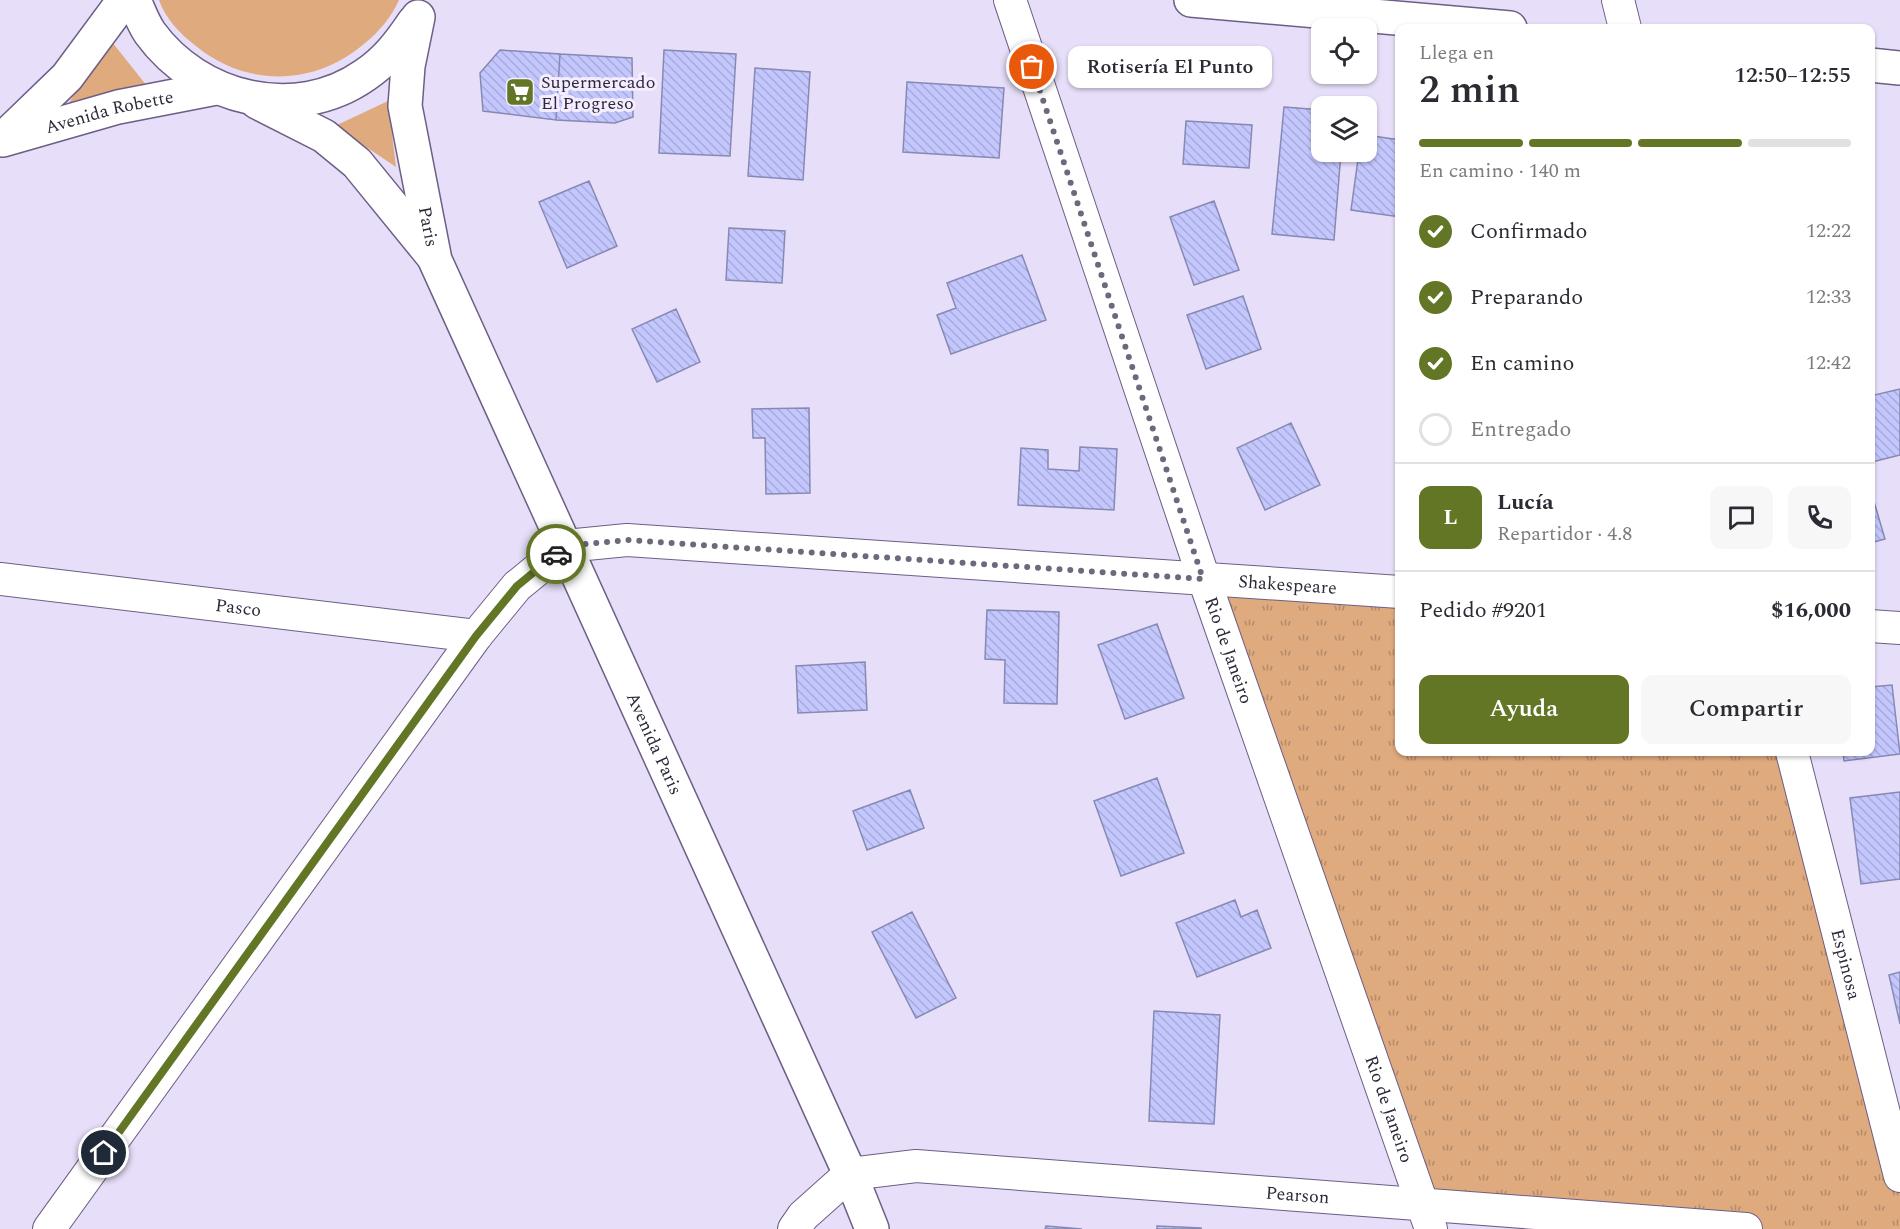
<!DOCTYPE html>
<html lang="es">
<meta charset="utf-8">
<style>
:root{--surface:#fff;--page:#f7f7f7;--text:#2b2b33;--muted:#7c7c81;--line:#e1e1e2;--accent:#637625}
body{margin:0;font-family:Spectral,serif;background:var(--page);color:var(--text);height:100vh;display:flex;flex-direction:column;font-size:22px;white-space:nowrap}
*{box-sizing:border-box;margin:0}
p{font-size:20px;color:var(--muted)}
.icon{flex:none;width:33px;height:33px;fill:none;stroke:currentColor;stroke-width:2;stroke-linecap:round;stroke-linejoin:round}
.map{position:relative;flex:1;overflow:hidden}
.drawer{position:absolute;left:1395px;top:24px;width:480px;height:732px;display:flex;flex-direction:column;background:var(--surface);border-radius:12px;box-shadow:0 2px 4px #0004}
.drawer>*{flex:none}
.controls{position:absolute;left:1311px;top:18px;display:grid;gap:12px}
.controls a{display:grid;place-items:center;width:66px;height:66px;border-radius:12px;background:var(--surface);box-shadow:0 2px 4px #0004;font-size:30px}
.pin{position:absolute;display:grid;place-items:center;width:51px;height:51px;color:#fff;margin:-26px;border:3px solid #fff;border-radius:50%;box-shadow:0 2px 6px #0007}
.courier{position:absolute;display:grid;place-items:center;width:60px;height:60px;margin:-30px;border:4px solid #637625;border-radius:50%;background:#fff;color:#222;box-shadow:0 2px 8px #0007}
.bubble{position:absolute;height:42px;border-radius:12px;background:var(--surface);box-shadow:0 2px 4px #0004;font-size:20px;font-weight:600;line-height:42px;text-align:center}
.overview em{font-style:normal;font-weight:600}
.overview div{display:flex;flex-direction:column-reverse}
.overview{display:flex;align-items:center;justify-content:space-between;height:102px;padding:0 24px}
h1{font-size:39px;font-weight:600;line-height:45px}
.bar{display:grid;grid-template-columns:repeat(4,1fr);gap:9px 6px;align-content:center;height:72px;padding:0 24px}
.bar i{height:8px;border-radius:4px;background:var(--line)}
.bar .current{background:var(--accent)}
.bar p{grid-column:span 4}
.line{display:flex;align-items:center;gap:15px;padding:0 24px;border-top:2px solid var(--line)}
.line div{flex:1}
.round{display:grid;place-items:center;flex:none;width:63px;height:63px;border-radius:12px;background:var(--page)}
ol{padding:0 24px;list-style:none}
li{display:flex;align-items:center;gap:18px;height:66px}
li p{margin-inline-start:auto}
li .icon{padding:6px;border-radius:50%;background:var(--accent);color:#fff;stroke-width:4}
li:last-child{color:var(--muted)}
li i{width:33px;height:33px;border:3px solid var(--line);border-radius:50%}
.button{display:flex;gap:12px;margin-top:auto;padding:12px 24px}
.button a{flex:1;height:69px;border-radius:12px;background:var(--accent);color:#fff;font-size:24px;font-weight:600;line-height:69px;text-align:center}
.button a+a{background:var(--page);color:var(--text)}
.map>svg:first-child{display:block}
.grass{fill:#deaa7e}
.park{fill:url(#park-tufts)}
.building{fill:url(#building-back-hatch);stroke:#8689b3;stroke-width:1.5}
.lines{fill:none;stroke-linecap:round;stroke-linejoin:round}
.street-casing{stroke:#6d5e85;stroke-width:34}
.secondary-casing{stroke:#6d5e85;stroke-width:36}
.street{stroke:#fff;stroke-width:32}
.secondary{stroke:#fff;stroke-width:33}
.done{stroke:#6f687c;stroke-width:6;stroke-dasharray:0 10.8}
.route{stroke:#637625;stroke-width:8}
.labels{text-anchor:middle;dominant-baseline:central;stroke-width:6;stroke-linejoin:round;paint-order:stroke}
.poi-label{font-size:18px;fill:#2e2839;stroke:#f3edff;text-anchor:start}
.street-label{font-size:18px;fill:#2e2839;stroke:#f3edff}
</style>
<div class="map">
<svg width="1900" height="1229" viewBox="0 0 1900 1229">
<defs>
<pattern id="park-tufts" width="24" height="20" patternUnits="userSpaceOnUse" patternTransform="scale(1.5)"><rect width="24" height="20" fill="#deaa7e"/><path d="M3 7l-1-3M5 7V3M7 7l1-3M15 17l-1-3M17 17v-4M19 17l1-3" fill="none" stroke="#b48a68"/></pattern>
<pattern id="building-back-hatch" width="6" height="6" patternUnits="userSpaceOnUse" patternTransform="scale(1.5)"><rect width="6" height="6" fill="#c3c7fe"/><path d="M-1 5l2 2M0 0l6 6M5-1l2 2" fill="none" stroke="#a8abda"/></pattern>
</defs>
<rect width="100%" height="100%" fill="#e7def9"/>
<path class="grass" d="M159,0H399C392,16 379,32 365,43C316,86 247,88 196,46C181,35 165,18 159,0Z
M108,37L147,86L66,108Z
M388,101L396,167L335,126Z"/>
<path class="park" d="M1204,579L1399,592L1400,752H1792L1900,1176V1229H1746L1423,1205Z"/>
<path class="building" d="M500,50L560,54L556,120L483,111L480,73Z
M664,50L736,54L730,156L659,153Z
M560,54L632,58L633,117L615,123L556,120Z
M755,68L810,72L803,180L748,176Z
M907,82L1004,88L999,158L903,152Z
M1284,107L1322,110V152H1341L1334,240L1272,234Z
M1186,121L1252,125L1249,168L1183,164Z
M1366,135L1400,140V217L1351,210L1359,152H1366Z
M589,181L617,246L567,268L539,202Z
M1214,201L1239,270L1194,285L1170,217Z
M729,228L785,231L782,283L726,280Z
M1022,255L1046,320L951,354L937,315L956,308L947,283Z
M1243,296L1261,349L1206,369L1187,315Z
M676,309L700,362L657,382L632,329Z
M1900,389V455L1872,462L1870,396Z
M809,408L810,493L766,494L765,438H753L752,409Z
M1291,423L1320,485L1265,510L1237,448Z
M1080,447L1117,449L1114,510L1018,505L1021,448L1048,450V469L1079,471Z
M1870,488L1885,539L1870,543Z
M987,610L1059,612L1057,704L1004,703L1005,660L985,659Z
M1157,624L1184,698L1125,719L1098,645Z
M865,662L867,710L798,713L796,666Z
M1892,685L1900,754L1844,761L1843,752H1870V687Z
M1157,778L1184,853L1121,876L1094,801Z
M910,790L924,828L867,850L853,811Z
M1900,792V879L1861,884L1850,798Z
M1235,900L1241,917L1257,910L1271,948L1197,977L1176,923Z
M912,912L956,998L916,1018L872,932Z
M1900,972V1024L1889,975Z
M1154,1011L1220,1015L1214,1124L1149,1121Z
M1046,1226L1082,1229H1045Z
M1157,1226L1201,1228V1229H1157Z"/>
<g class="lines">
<g class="street-casing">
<g id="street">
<path id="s1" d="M1010,0L1204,579L1431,1229"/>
<path d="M1618,0L1625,28"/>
<path id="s2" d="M0,579L476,636"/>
<path d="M1870,626L1900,628"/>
<path id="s3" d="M1792,752L1900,1176"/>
<path id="s4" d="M49,1229L476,636L517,586L566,546L627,540L1400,592"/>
<path id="s5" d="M794,1229L803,1216L850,1174L916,1166L1746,1229"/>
</g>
</g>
<g class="secondary-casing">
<g id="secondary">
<path d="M134,0C139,11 143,23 150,33C198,99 295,124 365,75C386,61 400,43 414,22"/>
<path d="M1191,0L1510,28"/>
<path id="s6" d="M418,17L408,66L405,106L435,260L850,1174L872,1229"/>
<path d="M1870,65L1900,68"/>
<path d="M257,102L324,136L357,163L432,255"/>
<path d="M6,136L67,77L124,0"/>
<path id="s7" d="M3,140L118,107L216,88"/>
</g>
</g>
<use href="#street" class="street"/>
<use href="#secondary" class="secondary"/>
</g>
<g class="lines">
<path class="done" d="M556,554L566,546L627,540L1203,579L1032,67"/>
<path class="route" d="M104,1153L476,636L517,586L556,554"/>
</g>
<defs>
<g id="supermarket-square" transform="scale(1.5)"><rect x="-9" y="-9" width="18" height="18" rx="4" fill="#637625" stroke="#f3edff"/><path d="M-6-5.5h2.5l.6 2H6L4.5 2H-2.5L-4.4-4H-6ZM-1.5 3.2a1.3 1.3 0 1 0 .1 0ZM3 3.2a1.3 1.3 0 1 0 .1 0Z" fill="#fff"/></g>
</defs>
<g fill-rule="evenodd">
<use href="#supermarket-square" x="520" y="92"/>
</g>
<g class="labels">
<g class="poi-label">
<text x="541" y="82">Supermercado<tspan x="541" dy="21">El Progreso</tspan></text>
</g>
<g class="street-label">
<text stroke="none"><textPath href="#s7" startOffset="110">Avenida Robette</textPath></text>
<text stroke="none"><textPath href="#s6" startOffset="213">Paris</textPath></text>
<text stroke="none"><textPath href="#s4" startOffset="1582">Shakespeare</textPath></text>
<text stroke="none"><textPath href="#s2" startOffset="240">Pasco</textPath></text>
<text stroke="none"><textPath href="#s1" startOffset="686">Rio de Janeiro</textPath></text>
<text stroke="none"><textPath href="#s6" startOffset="778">Avenida Paris</textPath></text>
<text stroke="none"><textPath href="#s3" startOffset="219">Espinosa</textPath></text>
<text stroke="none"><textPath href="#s1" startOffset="1172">Rio de Janeiro</textPath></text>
<text stroke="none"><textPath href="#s5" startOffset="528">Pearson</textPath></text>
</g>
</g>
</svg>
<div class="controls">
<a><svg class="icon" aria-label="locate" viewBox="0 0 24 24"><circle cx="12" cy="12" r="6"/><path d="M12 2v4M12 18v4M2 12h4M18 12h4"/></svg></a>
<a><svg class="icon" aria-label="layers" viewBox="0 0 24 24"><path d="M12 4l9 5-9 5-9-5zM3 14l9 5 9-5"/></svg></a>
</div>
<div class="pin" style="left:1032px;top:67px;background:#ea580c"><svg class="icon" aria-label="bag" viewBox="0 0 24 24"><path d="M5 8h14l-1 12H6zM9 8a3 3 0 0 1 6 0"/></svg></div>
<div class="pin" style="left:104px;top:1153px;background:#1f2937"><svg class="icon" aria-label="home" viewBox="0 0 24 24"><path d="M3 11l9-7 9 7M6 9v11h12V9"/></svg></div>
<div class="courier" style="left:556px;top:554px"><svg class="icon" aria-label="car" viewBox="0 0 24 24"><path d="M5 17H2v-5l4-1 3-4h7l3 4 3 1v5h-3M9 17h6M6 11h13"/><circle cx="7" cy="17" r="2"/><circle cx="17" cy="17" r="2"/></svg></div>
<div class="bubble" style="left:1068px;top:46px;width:204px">Rotisería El Punto</div>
<section class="drawer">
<div class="overview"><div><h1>2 min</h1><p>Llega en</p></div><em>12:50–12:55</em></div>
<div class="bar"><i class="current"></i><i class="current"></i><i class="current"></i><i></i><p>En camino · 140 m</p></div>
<ol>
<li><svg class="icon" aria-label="check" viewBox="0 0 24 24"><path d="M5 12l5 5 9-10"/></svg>Confirmado<p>12:22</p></li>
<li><svg class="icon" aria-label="check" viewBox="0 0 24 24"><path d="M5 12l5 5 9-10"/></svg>Preparando<p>12:33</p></li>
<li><svg class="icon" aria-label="check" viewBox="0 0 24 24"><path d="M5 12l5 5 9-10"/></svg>En camino<p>12:42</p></li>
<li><i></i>Entregado</li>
</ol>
<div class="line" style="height:108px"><b class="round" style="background:var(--accent);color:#fff">L</b><div><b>Lucía</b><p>Repartidor · 4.8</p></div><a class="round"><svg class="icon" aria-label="chat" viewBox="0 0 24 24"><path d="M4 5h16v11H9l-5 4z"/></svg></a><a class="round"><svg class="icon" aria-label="phone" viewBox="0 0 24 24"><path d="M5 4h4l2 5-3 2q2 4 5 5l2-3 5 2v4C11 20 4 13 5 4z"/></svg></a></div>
<div class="line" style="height:78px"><div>Pedido #9201</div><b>$16,000</b></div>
<div class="button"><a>Ayuda</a><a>Compartir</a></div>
</section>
</div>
